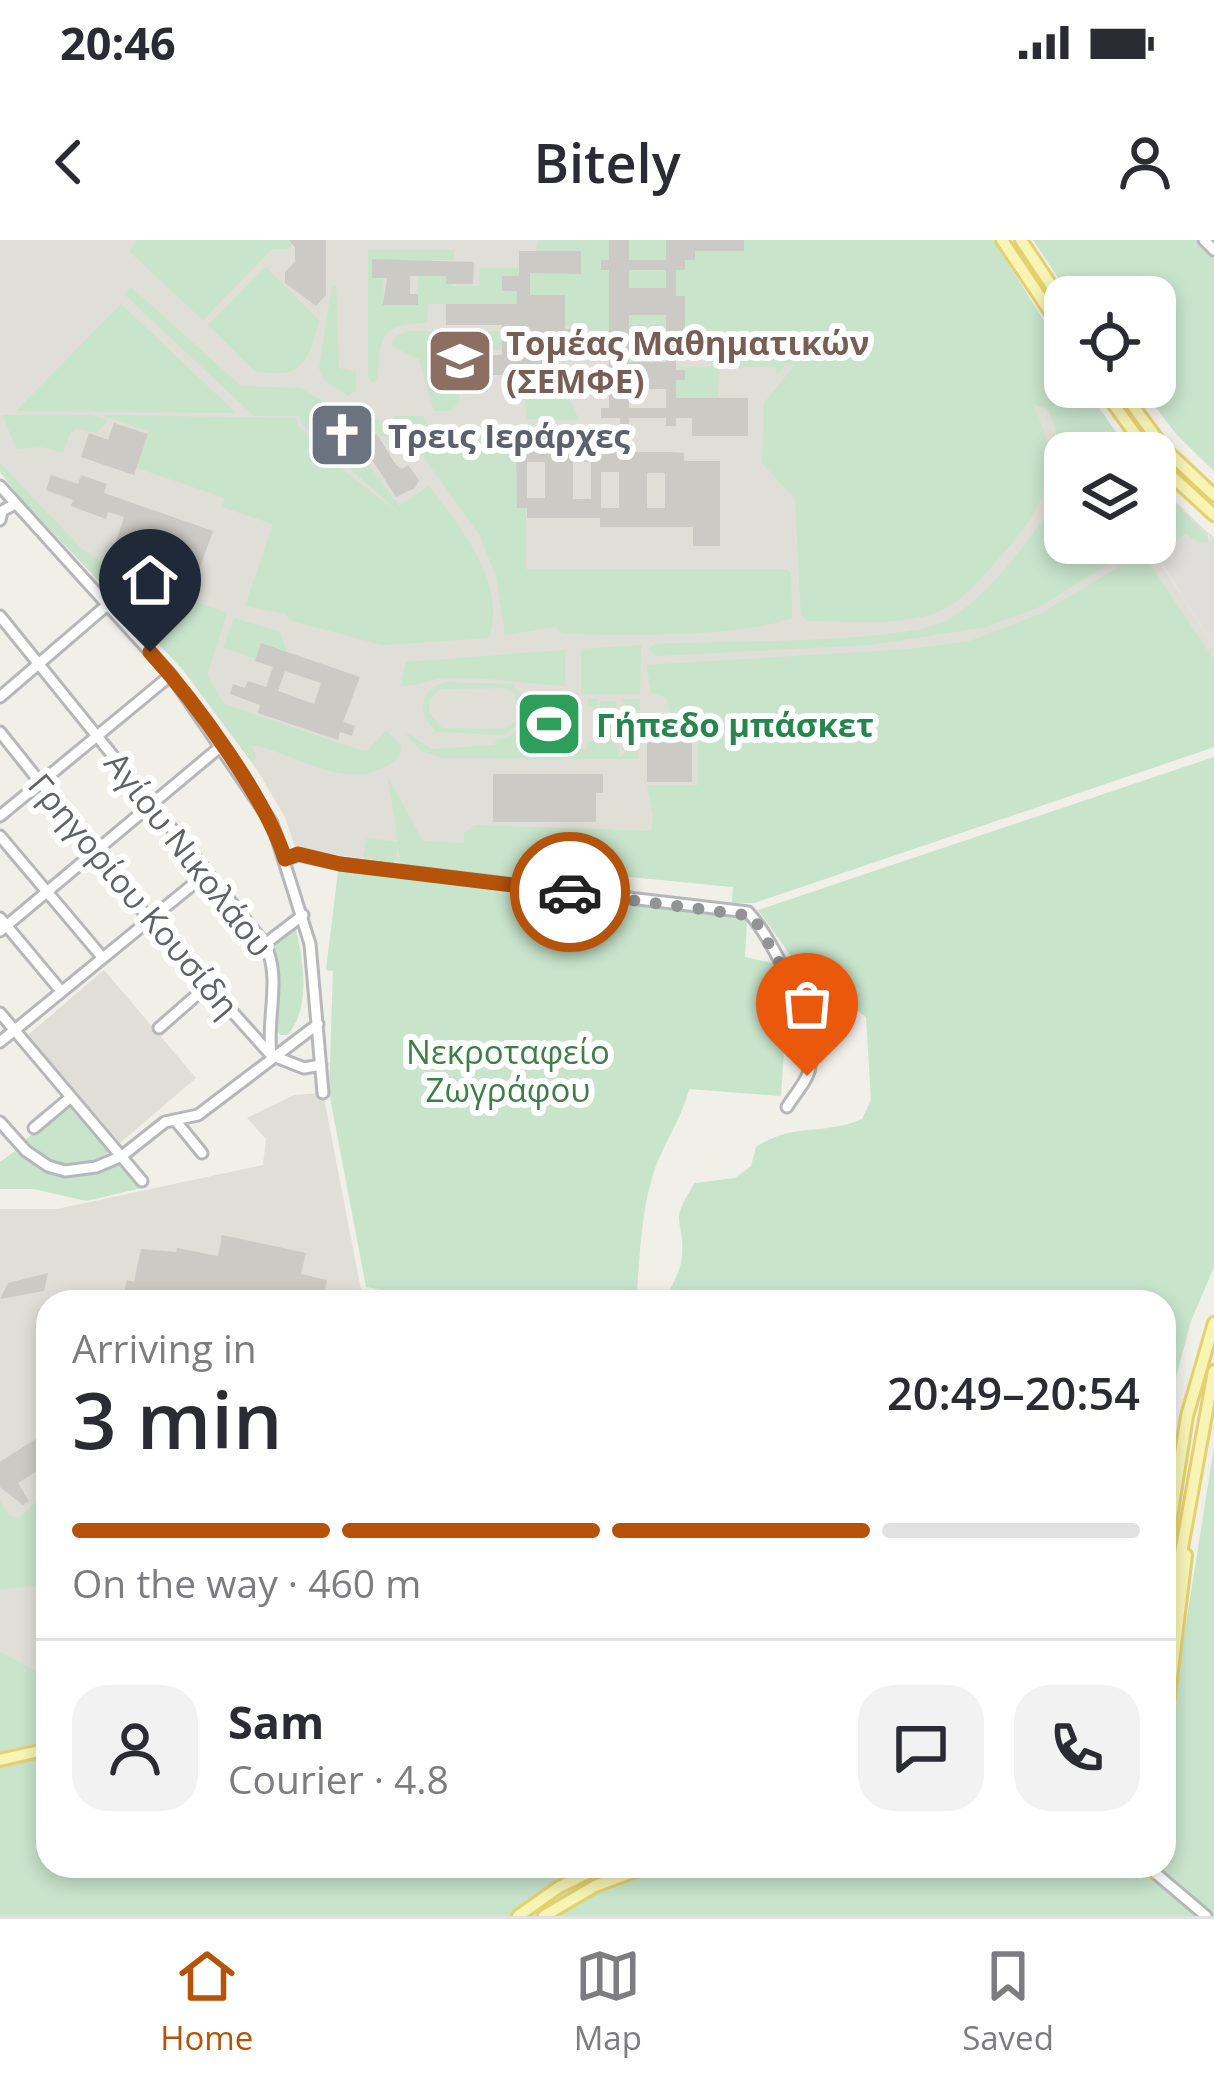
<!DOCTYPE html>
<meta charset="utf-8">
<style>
:root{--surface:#fff;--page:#f2f2f3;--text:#2b2b33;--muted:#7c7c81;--line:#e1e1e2;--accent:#b45309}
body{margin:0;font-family:"Open Sans",sans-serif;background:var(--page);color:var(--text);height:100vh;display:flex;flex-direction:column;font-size:45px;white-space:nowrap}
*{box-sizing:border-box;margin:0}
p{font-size:39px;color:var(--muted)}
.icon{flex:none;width:66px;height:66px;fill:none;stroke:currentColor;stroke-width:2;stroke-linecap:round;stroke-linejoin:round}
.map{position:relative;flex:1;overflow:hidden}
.sheet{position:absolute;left:36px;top:1050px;width:1140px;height:588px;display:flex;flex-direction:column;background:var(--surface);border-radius:36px;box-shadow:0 6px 18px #0003}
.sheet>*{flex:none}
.tools{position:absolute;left:1044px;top:36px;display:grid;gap:24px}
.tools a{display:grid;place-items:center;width:132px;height:132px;border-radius:24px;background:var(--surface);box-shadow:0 6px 18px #0003;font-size:60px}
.pin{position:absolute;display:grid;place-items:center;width:102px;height:102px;color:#fff;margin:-123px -51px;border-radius:50% 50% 50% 0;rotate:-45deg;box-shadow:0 0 12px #0007}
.pin .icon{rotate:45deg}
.courier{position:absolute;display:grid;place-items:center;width:120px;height:120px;margin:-60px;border:9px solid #b45309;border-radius:50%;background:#fff;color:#222;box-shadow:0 3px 15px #0007}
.head em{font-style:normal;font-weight:600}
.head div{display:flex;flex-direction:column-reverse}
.head{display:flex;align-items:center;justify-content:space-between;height:204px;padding:0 36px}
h1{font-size:78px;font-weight:600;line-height:90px}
.bar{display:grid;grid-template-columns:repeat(4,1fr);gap:18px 12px;align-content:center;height:144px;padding:0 36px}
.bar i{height:15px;border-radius:9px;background:var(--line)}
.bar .selected{background:var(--accent)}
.bar p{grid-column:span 4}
.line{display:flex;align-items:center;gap:30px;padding:0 36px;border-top:3px solid var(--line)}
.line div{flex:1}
.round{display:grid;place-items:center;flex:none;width:126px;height:126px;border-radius:36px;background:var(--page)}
.status{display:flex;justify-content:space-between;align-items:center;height:84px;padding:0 60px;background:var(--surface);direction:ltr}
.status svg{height:33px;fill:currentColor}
header{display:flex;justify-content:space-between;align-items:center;height:156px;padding:0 36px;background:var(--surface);font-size:54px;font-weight:600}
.tab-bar{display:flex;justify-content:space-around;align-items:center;height:168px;border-top:3px solid var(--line);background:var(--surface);font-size:33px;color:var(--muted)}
.tab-bar a{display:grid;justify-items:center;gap:6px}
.tab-bar .selected{color:var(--accent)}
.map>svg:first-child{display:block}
.industrial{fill:#dfdeda}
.education{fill:#dfded7}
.green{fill:#c8e4cb;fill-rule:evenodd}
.building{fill:#cbcac5;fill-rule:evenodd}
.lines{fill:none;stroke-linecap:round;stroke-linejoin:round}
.minor-casing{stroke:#b5b7bb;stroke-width:15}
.major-casing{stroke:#e4d06d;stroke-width:16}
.minor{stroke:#fff;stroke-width:9}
.major{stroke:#f7f4b6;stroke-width:10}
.done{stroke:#929394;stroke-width:12;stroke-dasharray:0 21.6}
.route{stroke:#b45309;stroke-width:15}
.labels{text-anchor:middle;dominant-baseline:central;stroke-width:12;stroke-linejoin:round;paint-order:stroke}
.education-label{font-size:33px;font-weight:bold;fill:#785e54;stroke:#fff;text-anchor:start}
.worship-label{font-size:33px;font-weight:bold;fill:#5b616d;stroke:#fff;text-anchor:start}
.leisure-label{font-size:33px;font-weight:bold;fill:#27864d;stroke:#fff;text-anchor:start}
.street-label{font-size:33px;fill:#5f6267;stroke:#fff}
.park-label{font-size:33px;fill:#3e7f48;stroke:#fff}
</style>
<div class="status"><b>20:46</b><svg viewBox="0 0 49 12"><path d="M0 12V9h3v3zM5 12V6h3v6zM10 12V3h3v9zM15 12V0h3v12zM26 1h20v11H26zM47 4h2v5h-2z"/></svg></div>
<header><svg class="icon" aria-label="back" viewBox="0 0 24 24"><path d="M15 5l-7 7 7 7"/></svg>Bitely<svg class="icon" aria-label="person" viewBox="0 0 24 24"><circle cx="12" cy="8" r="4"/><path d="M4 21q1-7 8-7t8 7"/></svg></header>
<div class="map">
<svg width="1214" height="1676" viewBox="0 0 1214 1676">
<rect width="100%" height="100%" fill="#f0efe8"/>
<path class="industrial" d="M1208,293L1214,297V406L1157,316L1185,294L1199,303L1211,301Z"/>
<path class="education" d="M0,0H993L1065,114V147H1084L1131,213H1065V303H1155V241L1208,293V304L1185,294L1157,317L1214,406V507L754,663H732L733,647L591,633L589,646L296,610L285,577L257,530L184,431L0,232Z
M104,730L196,838L120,903L28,795Z
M323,853L362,1055L401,1062H48V1502L0,1513V969H57L263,925L266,899L247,878L294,855Z"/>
<path class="green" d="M137,0H290L293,4L287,9H272L203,80L130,12Z
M539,0H993L1065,114V147H1084L1131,213H1065V303H1155V241L1211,301L1199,303L1185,294L1153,319L1143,311L1129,312L1037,368L986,387L870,405L655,416L649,409L655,404C713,401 906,404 948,380C981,361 1009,325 1032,295C1063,257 1070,211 1046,167L1033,165C1068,234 1041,271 994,324C975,345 958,366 929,375C890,386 847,381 807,381L801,375L795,259L762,223L764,163L795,125L787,123L777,135L775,127H719L718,158H676V140H685V131L676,127H711V110L519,78Z
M1033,0H1204L1214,10V231L1177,195L1140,147H1155V57H1071Z
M368,10H454V20H372V37L383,38L384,65H418V36H446L454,46H479L480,28H519V36L502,37V50L517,51V64H428L427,83C381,83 379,96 378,139L372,143L368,137Z
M266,27L319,81C307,122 304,140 255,131L208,85Z
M332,45H336L339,128L356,132V150L348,156L324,140L319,128Z
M131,47L241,146L300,148L339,170L380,180L388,200L371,189L356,208L399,266L429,246C460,288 507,341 489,398L382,405L289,380L286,374L245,366L273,284L222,267L225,258L137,228L149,191L101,175L296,178L298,186L349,235L399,273L301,183L300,176H254L124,54Z
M121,64L236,173L16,171Z
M408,91H502V110H441V134L456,135L460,161L451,171H434L419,119L391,106L396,96Z
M523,142C549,142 573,153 578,180L527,179Z
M3,175H92L107,180L97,193L76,189L70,193L63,213L42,207L16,209Z
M394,176H423L429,189L440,196L469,190L502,193L518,200L517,268H526V329H787L791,333L792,378C738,398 623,395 562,394L556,387L505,395L496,336L480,296Z
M0,223L83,310L119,334L227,373L207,435L224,464L366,512L386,491L401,505L399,517C356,556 306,519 259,506H251L257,518L251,521L184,431L19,257L0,232Z
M1137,316L1151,326L1214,420V507L754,663H732L733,647L591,633L589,646L401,626L398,606L394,623L363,618L367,598L398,602L388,538L423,601L464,603V593L475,585L651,591L653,577L647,545H698V476L671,475L667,458L652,453L646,425L911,409L970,401L1040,374Z
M234,378L280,392L287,412L256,419L223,408Z
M641,405L640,454H581V409Z
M565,410V446C525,444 488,436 447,438C431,438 419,446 400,446L406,422Z
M445,442L512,444L523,456L522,481L504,495L437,492C417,475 418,450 445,442ZM505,448L515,453L517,480L505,489L442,488L429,473V460L440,449Z
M528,459H533L534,509H587L588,501H595V467H588V459H597L598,518L600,461H616L619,518L626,512V493L620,492V485L626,484V465L620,459H640L638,519L444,518L421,511L404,491L431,509L495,505L496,499C519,498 527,480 528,459Z
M538,463H582V506H538Z
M1214,517V1027L1191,1081L1164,1183V1062H664C670,1048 681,1032 682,1016C685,976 667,986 695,943L735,938L751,926L756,907C793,882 824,896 862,879L871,860L866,777L798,726L758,670Z
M338,631L747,678L745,717L772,723L788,747L781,856L689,849C681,881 661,907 652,938C640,978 640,1021 636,1062H447L366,1047L329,852L333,731L326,730Z
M295,687C304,718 311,771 287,795H280C264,773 286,735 271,705Z
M70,863L111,911C79,931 51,929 24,901Z
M15,911C48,939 83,946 121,921L142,948L86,961L34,949H0V922Z
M1214,1207V1676H0V1412L48,1437V1626H725L870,1633L912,1626H1164V1523Z
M48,1250V1344L0,1350V1261L9,1275L19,1278Z"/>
<path class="building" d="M289,0H326V55L316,66L285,43V32L295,22V7Z
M609,0H629V20H666V0H744V11H695V20H685V30H676V56H685V104H676V130H685V140H676V158H748V196H692V178H676V186H666V178H629V186H620V178H601V168H609V104H601V94H609V30H601V20H609ZM629,30H666V48H629ZM629,75H666V94H629ZM629,104H666V122H629ZM629,149H666V168H629Z
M519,11H581V34L530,33V55H565V89H580V109H555V135H445V115H502V85H446V64H517V51H502V36H519Z
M372,19L474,22L473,44H446V36H410V54H418V65H383L387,38H372Z
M341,181L360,200L377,194L396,225L402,229L408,225L419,240L415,248L396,257L373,221L370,223L352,200L343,209L328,194Z
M114,183L148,194L134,235L81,217L89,193L108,200Z
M527,195H536V202H594L610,204V212H669L684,213V221H720V306H693V287H600V278H527V268H517L516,213L518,200H527ZM527,222H545V258H527ZM573,222H591V259H573ZM601,232H619V268H601ZM647,233H665V268H647Z
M51,235L78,244L81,235L107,244L104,253L213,291L193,347L159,336L165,319L116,302L124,277L108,272L106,279L71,266L73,260L46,250Z
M261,403L360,437L343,482L355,486L352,496L340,492L338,500L258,473L260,465L230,454L233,444L245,448L248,441L266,447L273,427L255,421ZM285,431L321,443L314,464L278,451Z
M647,478H692V542H647Z
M493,534H603V553H596V582H493Z
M222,995L306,1013L301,1034L327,1040L323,1062H100L102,1053L123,1057L127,1040L134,1042L141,1009L176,1012L177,1008L218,1016Z
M48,1033L44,1051L0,1059L8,1043Z
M48,1191V1224L18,1243L29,1261L23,1265L0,1247V1222Z"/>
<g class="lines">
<g class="minor-casing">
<path id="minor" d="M1204,0L1214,10
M0,246L171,435L272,583L310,704L323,853
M0,280L2,271L15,264
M0,376L265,704C282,739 266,777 271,815
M0,457L106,366
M0,492L149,679L271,815L304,828L321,825
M0,576L171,435
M0,596L102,717
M285,619L299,615L340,624L748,672C773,698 817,789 810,827C808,841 794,855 787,867
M0,678L61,751
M0,691L220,507
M265,704L303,675
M0,773L142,941
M159,788L207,746
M0,802L207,633
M175,880L202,913
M0,882L26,911L48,926L65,931L96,927L122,916L165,882L198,875L318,784
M34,888L71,857
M1153,1631L1206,1676"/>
</g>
<g class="major-casing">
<path id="major" d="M1002,0L1065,94
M1021,0L1065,66
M1101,147L1149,213
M1119,147L1164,208L1214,255
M1155,221L1214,275
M1164,1322L1187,1176L1214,1083
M1164,1407L1214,1131
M1164,1496L1186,1315
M0,1520L48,1509
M868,1626H887
M1148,1626L1153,1631
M518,1676L559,1647L602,1626
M544,1676L595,1646L649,1626"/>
</g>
<use href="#minor" class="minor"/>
<use href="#major" class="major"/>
</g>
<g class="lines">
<path class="done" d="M570,652L753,676C775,718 825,787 807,836"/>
<path class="route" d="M150,412C194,460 266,558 285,619L298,614L340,624L570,652"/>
</g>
<defs>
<g id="university-square" transform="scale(3.45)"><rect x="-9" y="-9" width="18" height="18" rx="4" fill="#8d6e63" stroke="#fff"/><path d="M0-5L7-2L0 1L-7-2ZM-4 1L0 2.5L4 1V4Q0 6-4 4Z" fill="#fff"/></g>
<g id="church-square" transform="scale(3.45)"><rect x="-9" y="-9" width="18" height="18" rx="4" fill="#6b7280" stroke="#fff"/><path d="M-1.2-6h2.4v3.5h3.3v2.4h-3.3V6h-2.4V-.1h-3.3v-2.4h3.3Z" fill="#fff"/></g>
<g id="stadium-square" transform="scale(3.45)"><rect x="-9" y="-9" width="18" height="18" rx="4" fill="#2e9e5b" stroke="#fff"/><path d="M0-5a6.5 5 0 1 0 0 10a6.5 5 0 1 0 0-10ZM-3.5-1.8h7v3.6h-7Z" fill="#fff"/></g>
</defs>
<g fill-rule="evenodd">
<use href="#university-square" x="460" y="121"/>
<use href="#church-square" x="342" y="195"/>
<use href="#stadium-square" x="549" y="484"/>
</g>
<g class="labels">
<g class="education-label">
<text x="506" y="102">Τομέας Μαθηματικών<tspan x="506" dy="38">(ΣΕΜΦΕ)</tspan></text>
</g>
<g class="worship-label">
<text x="388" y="195">Τρεις Ιεράρχες</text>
</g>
<g class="leisure-label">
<text x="596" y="484">Γήπεδο μπάσκετ</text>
</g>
<g class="street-label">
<text transform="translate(189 614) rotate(52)">Αγίου Νικολάου</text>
<text transform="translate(134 655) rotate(50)">Γρηγορίου Κουσίδη</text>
</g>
<g class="park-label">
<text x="508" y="811">Νεκροταφείο<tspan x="508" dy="38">Ζωγράφου</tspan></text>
</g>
</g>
</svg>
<div class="tools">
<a><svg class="icon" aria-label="locate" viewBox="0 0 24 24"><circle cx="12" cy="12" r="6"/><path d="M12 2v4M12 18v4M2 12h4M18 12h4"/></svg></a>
<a><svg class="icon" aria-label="layers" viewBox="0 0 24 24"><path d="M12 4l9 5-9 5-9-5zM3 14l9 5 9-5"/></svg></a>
</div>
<div class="pin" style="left:807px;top:836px;background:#ea580c"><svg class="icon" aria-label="bag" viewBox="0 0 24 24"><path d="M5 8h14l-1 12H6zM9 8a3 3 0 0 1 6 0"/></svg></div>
<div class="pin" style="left:150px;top:412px;background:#1f2937"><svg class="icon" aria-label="home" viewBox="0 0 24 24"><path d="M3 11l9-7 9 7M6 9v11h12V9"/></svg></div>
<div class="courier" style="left:570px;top:652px"><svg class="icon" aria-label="car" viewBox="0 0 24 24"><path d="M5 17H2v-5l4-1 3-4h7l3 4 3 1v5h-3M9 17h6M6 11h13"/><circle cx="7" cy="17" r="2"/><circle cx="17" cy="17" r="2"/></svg></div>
<section class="sheet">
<div class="head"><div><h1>3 min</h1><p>Arriving in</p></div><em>20:49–20:54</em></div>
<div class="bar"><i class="selected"></i><i class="selected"></i><i class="selected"></i><i></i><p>On the way · 460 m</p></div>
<div class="line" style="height:216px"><a class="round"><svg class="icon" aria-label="person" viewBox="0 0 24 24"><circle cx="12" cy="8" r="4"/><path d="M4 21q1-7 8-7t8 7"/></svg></a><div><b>Sam</b><p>Courier · 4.8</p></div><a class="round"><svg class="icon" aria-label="chat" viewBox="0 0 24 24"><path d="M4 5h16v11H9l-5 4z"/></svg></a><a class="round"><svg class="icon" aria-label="phone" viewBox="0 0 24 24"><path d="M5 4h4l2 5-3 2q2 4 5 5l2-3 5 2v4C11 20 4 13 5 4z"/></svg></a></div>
</section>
</div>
<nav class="tab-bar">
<a class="selected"><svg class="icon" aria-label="home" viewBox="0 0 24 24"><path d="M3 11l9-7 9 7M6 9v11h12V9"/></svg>Home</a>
<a><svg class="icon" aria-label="map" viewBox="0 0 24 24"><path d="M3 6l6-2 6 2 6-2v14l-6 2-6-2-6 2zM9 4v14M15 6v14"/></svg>Map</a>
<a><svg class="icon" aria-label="saved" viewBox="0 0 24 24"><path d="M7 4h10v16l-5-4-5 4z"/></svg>Saved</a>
</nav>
